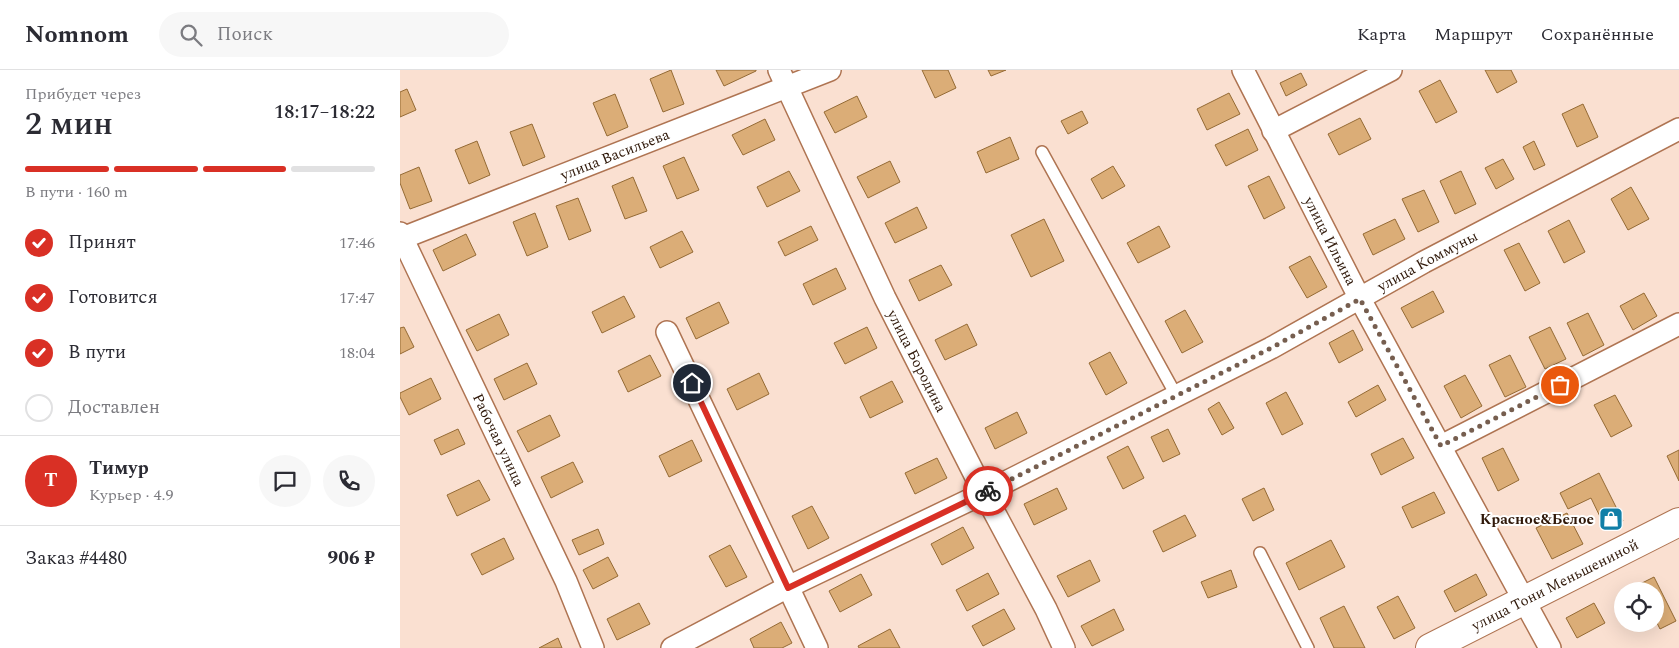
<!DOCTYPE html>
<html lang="ru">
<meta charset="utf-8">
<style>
:root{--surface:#fff;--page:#f7f7f7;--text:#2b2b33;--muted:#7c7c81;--line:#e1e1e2;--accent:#d93025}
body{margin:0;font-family:Spectral,serif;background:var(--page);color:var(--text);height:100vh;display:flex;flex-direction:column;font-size:19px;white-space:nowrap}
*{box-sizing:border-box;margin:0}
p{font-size:16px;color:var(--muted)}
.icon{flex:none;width:28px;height:28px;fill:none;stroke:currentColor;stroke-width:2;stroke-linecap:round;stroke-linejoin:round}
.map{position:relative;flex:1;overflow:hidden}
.details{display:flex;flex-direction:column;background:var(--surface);width:400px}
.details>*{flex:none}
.tools{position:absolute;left:1214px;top:512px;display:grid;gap:10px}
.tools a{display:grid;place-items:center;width:50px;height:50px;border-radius:50%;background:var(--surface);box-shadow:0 5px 20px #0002;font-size:25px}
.pin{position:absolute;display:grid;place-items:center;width:42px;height:42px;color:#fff;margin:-21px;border:2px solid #fff;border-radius:50%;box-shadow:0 1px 5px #0007}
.courier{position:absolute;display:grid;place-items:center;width:50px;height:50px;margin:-25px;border:4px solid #d93025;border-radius:50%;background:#fff;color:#222;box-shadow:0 1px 6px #0007}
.headline em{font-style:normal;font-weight:600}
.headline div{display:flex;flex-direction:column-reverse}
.headline{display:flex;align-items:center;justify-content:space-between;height:85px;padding:0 25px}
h1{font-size:32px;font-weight:600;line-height:38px}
.bar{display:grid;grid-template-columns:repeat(4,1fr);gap:8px 5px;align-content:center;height:60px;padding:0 25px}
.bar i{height:6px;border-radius:4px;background:var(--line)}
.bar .selected{background:var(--accent)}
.bar p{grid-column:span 4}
.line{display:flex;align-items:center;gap:12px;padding:0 25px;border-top:1px solid var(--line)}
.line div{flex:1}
.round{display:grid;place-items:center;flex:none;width:52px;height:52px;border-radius:26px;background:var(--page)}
ol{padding:0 25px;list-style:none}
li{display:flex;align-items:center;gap:15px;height:55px}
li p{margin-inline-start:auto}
li .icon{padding:5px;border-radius:50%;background:var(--accent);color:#fff;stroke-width:4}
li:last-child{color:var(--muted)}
li i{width:28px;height:28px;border:2px solid var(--line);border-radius:50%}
header{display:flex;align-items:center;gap:30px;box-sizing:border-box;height:70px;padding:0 25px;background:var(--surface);border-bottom:1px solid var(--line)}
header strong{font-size:24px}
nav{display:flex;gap:28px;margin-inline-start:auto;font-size:18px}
.search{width:350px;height:45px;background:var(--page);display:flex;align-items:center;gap:12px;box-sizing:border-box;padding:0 18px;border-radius:28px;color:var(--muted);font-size:19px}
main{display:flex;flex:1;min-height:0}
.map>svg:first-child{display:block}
.building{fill:#dbad77;stroke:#946a34}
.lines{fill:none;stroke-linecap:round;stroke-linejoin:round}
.lane-casing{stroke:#af7452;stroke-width:14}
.street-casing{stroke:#af7452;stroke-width:24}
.secondary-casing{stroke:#af7452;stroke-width:30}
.lane{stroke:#fff;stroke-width:11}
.street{stroke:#fff;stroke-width:21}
.secondary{stroke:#fff;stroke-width:28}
.done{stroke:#765e4f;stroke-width:5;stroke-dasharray:0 9}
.route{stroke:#d93025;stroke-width:6}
.labels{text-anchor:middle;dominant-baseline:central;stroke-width:4;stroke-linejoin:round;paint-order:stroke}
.street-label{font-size:15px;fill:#2f1809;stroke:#fff}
.poi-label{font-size:15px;font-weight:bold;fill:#2f1809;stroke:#fff;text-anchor:end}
</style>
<header>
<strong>Nomnom</strong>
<div class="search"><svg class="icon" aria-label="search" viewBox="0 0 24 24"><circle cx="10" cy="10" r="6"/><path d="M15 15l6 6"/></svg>Поиск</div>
<nav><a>Карта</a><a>Маршрут</a><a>Сохранённые</a></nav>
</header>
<main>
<section class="details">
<div class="headline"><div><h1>2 мин</h1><p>Прибудет через</p></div><em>18:17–18:22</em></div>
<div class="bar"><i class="selected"></i><i class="selected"></i><i class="selected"></i><i></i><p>В пути · 160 m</p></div>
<ol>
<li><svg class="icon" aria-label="check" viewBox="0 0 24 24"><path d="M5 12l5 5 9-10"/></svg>Принят<p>17:46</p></li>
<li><svg class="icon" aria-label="check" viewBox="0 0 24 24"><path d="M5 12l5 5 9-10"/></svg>Готовится<p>17:47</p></li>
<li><svg class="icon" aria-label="check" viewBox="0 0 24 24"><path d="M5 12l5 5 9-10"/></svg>В пути<p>18:04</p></li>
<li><i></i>Доставлен</li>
</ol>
<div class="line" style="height:90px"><b class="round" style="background:var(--accent);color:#fff">Т</b><div><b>Тимур</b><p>Курьер · 4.9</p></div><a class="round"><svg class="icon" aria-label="chat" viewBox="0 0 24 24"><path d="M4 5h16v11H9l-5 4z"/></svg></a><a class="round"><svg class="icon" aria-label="phone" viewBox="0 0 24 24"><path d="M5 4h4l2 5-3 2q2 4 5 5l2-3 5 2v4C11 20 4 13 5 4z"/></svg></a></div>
<div class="line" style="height:65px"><div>Заказ #4480</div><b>906 ₽</b></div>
</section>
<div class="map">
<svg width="1279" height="578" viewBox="0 0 1279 578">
<rect width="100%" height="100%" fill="#fae0d1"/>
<path class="building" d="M271,0L284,34L263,42L250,9Z
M316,0H356V1L324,16Z
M522,0H548L556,18L535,28Z
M588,0H606L591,6Z
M1085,0H1111L1117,12L1097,23Z
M901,3L907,15L886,26L880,13Z
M1040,10L1057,42L1036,53L1019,21Z
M7,19L16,40L0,47V22Z
M829,23L840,44L807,60L797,39Z
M215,24L228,57L207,66L193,33Z
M457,26L467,47L435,63L424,42Z
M1183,34L1198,67L1177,77L1162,44Z
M682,41L688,53L668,64L661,51Z
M960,48L971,69L939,85L928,64Z
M365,49L375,70L343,85L332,65Z
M132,54L145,87L123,96L110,62Z
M848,59L858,80L826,96L815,75Z
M610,67L619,89L586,103L577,82Z
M77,71L90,105L69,114L55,80Z
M1134,71L1145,95L1134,100L1123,77Z
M284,87L299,120L277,129L263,96Z
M1103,89L1114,109L1096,119L1085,98Z
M490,91L500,112L468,128L457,107Z
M713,96L725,116L702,129L691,109Z
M19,97L32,131L10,139L0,113V105Z
M389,101L400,121L367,137L357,117Z
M1061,101L1076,134L1055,144L1040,111Z
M869,106L885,138L864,149L848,116Z
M233,107L247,141L225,149L212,116Z
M1231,117L1249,149L1228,160L1211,129Z
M1024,120L1039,152L1018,162L1002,129Z
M178,128L191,161L169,170L156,136Z
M517,137L527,158L495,173L485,153Z
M135,143L148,177L127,186L113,152Z
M644,149L664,191L631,207L611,165Z
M995,149L1005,169L973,185L963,164Z
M1169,150L1185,182L1164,193L1148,161Z
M411,156L418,170L385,186L378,172Z
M759,156L770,177L738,193L727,173Z
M282,161L293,182L260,198L250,177Z
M66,164L76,185L43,201L33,180Z
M1119,173L1140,213L1125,221L1104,180Z
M910,186L927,217L907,228L889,197Z
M541,195L552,215L519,231L509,210Z
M436,198L446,219L413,235L403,214Z
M1033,221L1044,242L1012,258L1001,238Z
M1244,223L1257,246L1233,260L1220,236Z
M224,226L235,247L202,263L192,242Z
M319,232L329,253L296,269L286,248Z
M785,240L803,272L782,283L765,251Z
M1188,243L1204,275L1183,286L1167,253Z
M99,244L109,265L77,281L66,260Z
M567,254L577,275L545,290L535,270Z
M4,257L14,277L0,284V258Z
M467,257L477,278L445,294L434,273Z
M1150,257L1166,289L1145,299L1129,267Z
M953,260L963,280L939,293L929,273Z
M710,282L727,313L706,325L689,293Z
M250,285L261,306L228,322L218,301Z
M1110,285L1126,317L1105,327L1089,295Z
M127,293L137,314L104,330L94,309Z
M359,303L369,324L337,340L327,319Z
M1065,305L1082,336L1061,348L1044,316Z
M31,308L41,329L9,345L0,327V323Z
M492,311L503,332L470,348L460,327Z
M978,315L986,330L956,347L948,332Z
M886,322L903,354L882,365L866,333Z
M1215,325L1232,356L1211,367L1194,335Z
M819,332L834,358L822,365L808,339Z
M617,342L627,363L595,379L585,358Z
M150,345L160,366L128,382L117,361Z
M58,359L65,374L41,385L34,370Z
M768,359L780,384L763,392L751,367Z
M1003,368L1014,388L981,405L971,384Z
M292,370L302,391L269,407L259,386Z
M728,376L744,408L723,419L707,387Z
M1103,378L1119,410L1098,421L1082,388Z
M1279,380V411L1267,386Z
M537,388L547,408L515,424L505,403Z
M173,392L183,412L151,428L141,407Z
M1199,403L1223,451L1206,459L1191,428L1168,439L1160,423Z
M79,410L90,430L57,446L47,425Z
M657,418L667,439L634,455L624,434Z
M864,418L874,440L853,451L842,429Z
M1034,422L1045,443L1012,458L1002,437Z
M412,436L429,468L408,479L392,446Z
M1167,443L1183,474L1152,489L1136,458Z
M785,445L796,466L763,482L753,461Z
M563,457L574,478L542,495L531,474Z
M198,459L204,474L179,485L172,470Z
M104,468L114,489L82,505L71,484Z
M931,470L945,497L899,520L886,493Z
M330,475L347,507L326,517L309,486Z
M208,487L218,506L193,519L183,500Z
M690,490L700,511L668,527L657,506Z
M831,500L837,517L808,528L801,512Z
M588,503L599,524L567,541L556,520Z
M461,504L472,525L440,542L429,521Z
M1076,504L1087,525L1055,542L1044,521Z
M1254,507L1276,551L1260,559L1255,549V521H1242L1238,515Z
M998,526L1015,558L994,569L977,537Z
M239,533L250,554L217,570L207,549Z
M1194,533L1205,553L1177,568L1166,548Z
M944,536L965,578H934L920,548Z
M604,539L615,559L583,576L572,556Z
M714,539L724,560L692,576L681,556Z
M381,552L392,573L382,578H354L350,569Z
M490,559L500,578H459L458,576Z
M158,568L162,578H139Z"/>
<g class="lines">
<g class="lane-casing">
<path id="lane" d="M642,82L776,325
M860,483L908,578"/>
</g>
<g class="street-casing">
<g id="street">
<path id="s1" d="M379,0L485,228L584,423L646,539L664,578"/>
<path id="s2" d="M843,0L960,229L1150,578"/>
<path d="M873,61L991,0"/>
<path id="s3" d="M0,163L166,511L193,578"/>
<path id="s4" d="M0,169L430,0"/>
<path d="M267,262L417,578"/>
<path d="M1041,376L1279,254"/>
<path id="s5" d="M272,578L388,517L584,423L871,278L1024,192L1279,59"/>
</g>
</g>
<g class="secondary-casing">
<g id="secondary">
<path id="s6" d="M1030,578L1279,452"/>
</g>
</g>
<use href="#lane" class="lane"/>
<use href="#street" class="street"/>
<use href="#secondary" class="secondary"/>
</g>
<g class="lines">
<path class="done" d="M588,421L871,278L960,229L1041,376L1160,315"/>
<path class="route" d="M292,313L388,518L588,421"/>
</g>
<defs>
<g id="shop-square" transform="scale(1.25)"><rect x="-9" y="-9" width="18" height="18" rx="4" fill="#117fa7" stroke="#fff"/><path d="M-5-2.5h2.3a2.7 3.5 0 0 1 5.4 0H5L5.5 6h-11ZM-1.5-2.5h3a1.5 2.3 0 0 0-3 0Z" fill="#fff"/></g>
</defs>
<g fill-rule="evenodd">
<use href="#shop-square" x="1211" y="449"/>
</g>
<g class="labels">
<g class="street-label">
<text stroke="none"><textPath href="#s4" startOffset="231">улица Васильева</textPath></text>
<text stroke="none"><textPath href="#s2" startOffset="192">улица Ильина</textPath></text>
<text stroke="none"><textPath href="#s5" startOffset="849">улица Коммуны</textPath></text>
<text stroke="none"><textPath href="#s1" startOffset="322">улица Бородина</textPath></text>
<text stroke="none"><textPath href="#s3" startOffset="229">Рабочая улица</textPath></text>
<text stroke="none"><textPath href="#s6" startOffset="140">улица Тони Меньшениной</textPath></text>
</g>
<g class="poi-label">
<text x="1194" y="449">Красное&amp;Белое</text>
</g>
</g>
</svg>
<div class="tools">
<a><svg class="icon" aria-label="locate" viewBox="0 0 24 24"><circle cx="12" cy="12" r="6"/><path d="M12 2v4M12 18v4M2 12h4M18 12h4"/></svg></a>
</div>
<div class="pin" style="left:1160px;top:315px;background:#ea580c"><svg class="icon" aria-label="bag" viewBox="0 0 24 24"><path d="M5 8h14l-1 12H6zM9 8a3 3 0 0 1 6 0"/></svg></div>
<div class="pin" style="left:292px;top:313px;background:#1f2937"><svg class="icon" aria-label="home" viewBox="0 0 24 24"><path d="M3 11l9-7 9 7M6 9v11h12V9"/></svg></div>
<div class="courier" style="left:588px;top:421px"><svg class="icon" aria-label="bike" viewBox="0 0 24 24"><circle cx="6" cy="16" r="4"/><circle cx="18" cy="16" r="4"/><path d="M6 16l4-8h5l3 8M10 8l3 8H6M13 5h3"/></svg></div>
</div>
</main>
